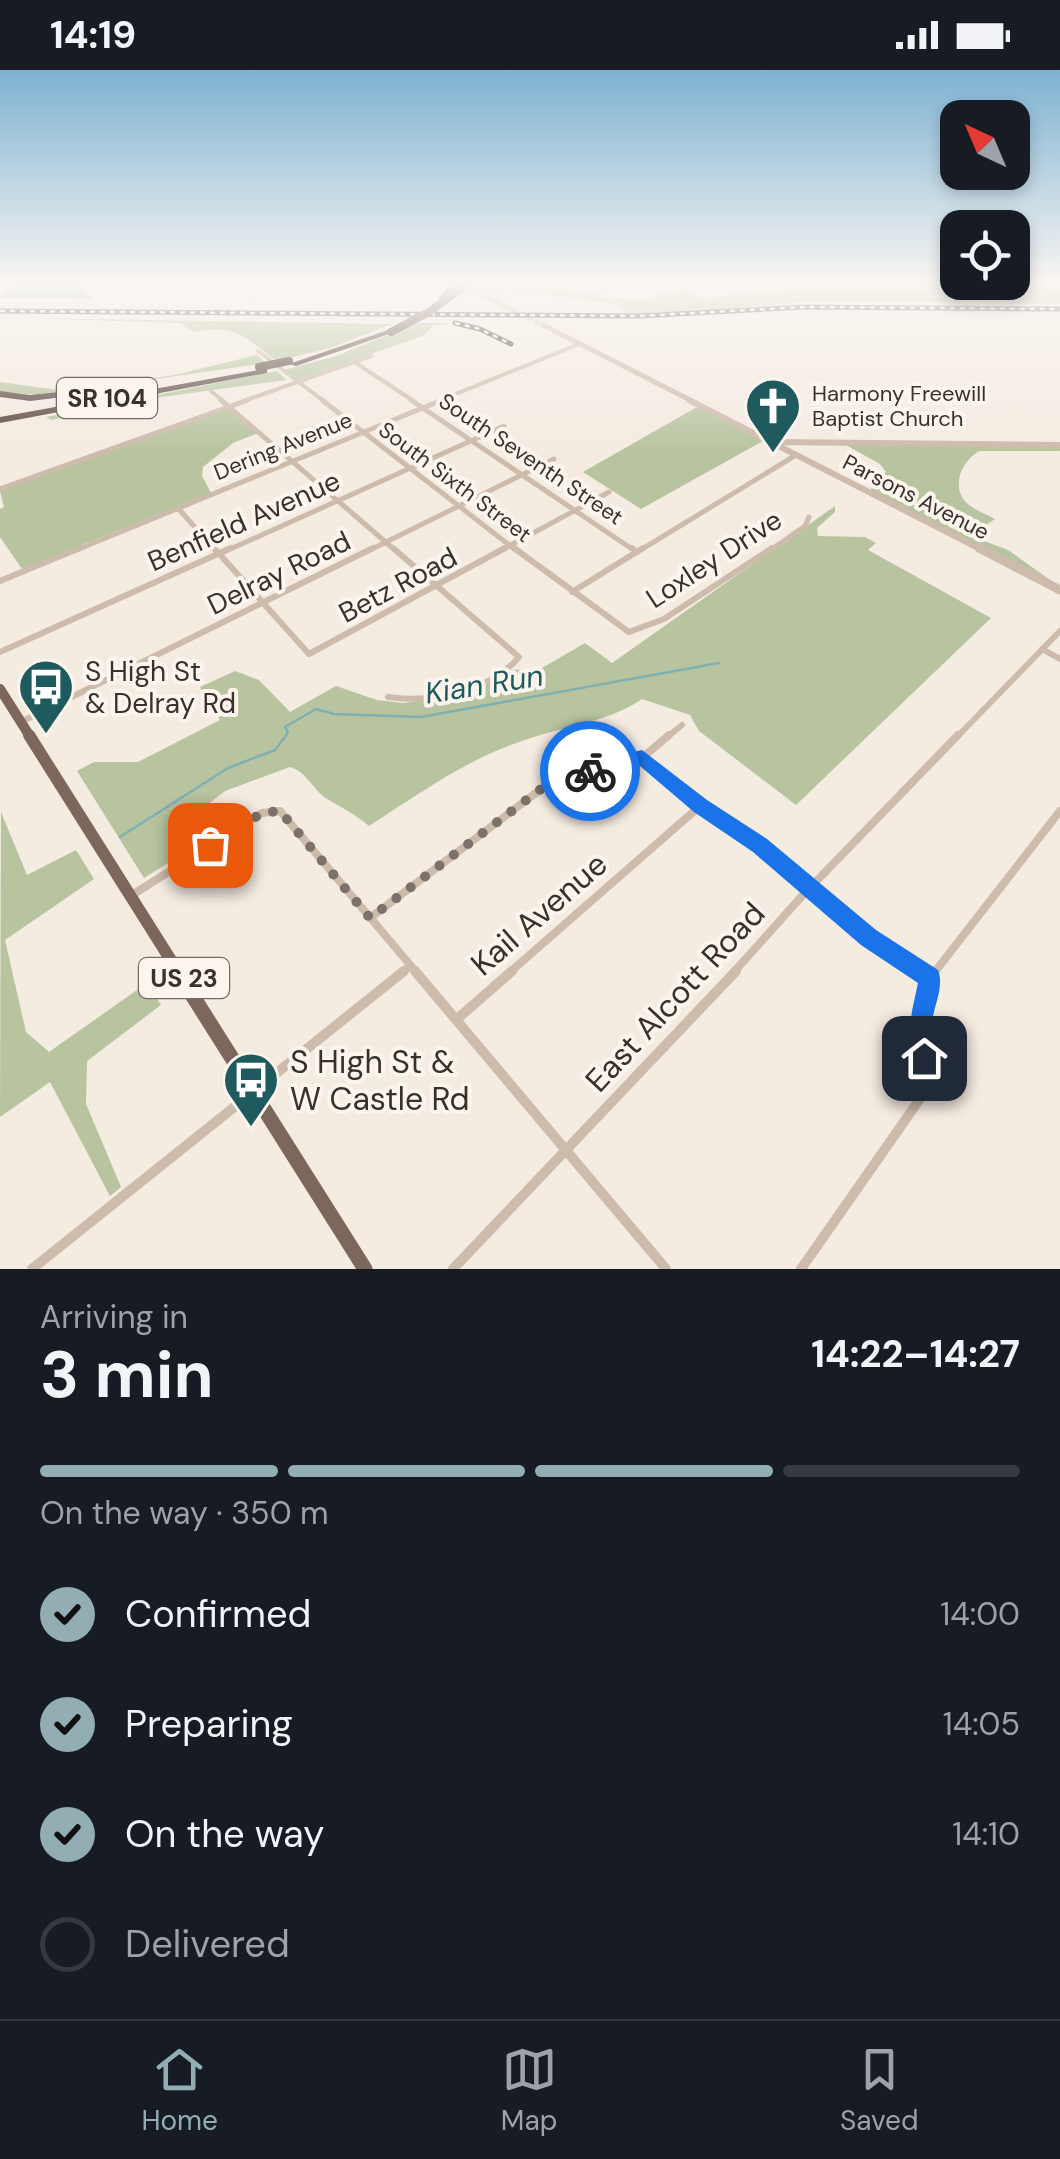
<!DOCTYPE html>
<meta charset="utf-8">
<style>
:root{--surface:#171b24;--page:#242831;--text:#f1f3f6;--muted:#9ea1a6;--line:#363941;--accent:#92aeb2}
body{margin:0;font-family:"DM Sans",sans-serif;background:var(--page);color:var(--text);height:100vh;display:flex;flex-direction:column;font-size:38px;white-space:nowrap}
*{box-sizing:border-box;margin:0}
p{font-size:32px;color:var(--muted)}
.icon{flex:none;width:55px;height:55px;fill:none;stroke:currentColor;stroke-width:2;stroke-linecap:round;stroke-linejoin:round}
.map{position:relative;height:1199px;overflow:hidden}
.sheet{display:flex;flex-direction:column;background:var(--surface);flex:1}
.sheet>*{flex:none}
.needle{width:65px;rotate:316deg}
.fabs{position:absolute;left:940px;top:30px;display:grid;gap:20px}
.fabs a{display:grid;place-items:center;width:90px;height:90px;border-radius:20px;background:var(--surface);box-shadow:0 5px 15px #0003;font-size:50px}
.pin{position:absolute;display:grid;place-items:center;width:85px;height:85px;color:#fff;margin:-42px;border-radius:20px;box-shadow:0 5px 15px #0006}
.courier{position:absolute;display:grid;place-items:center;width:100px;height:100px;margin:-50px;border:8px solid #1a73e8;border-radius:50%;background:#fff;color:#222;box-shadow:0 2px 12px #0007}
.overview em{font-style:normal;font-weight:700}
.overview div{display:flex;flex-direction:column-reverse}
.overview{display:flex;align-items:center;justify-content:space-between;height:170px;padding:0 40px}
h1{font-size:65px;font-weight:700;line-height:75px}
.bar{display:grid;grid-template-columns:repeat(4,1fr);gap:15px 10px;align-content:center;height:120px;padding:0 40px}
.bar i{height:12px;border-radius:8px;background:var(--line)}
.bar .selected{background:var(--accent)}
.bar p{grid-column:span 4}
ol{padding:0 40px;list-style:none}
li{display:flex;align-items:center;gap:30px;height:110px}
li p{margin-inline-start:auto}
li .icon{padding:10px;border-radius:50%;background:var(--accent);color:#111;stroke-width:4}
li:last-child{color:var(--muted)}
li i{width:55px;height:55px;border:5px solid var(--line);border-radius:50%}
.status{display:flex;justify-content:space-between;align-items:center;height:70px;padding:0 50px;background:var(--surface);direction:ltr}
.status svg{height:28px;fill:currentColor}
.tabs{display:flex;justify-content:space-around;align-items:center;height:140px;border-top:2px solid var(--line);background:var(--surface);font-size:28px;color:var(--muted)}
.tabs a{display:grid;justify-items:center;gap:5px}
.tabs .selected{color:var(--accent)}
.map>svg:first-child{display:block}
.green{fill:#b8c4a0}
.water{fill:#7fb0b2}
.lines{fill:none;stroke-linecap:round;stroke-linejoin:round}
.stream{stroke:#7fb0b2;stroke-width:2.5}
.tertiary-tunnel{stroke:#cfc6bd;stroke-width:5;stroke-dasharray:5 2.5;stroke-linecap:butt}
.minor-far4{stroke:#cdbbac;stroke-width:4}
.minor-far3{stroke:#cdbbac;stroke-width:5}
.minor-far2{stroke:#cdbbac;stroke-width:6}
.minor-far1{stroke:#cdbbac;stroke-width:8}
.minor{stroke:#cdbbac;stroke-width:10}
.tertiary-far2{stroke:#cdbbac;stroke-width:5}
.tertiary-far1{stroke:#cdbbac;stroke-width:6}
.tertiary{stroke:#cdbbac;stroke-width:9}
.primary-far2{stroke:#7d675c;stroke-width:10}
.primary-far1{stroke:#7d675c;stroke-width:12}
.primary{stroke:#7d675c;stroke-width:15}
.motorway{fill:#5c4a42;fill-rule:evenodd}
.rail-casing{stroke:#3b302b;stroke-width:5}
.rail{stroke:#fbf5ee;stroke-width:2.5;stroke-dasharray:5;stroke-linecap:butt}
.motorway-bridge{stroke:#5c4a42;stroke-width:8}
.route{fill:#1a73e8}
.done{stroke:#7c716b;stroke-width:10;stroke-dasharray:0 18}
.labels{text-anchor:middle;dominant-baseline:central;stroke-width:8;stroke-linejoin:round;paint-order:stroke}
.far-poi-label{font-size:22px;fill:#3b302b;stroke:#fbf5ee;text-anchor:start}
.far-street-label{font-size:22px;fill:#3b302b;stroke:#fbf5ee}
.shield{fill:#fbf5ee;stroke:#756b66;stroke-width:2.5}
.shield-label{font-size:25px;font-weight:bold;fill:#3b302b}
.street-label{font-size:28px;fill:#3b302b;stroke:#fbf5ee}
.poi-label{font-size:28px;fill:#3b302b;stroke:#fbf5ee;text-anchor:start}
.water-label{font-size:30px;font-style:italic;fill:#1f5a5e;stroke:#fbf5ee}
.near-street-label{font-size:32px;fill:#3b302b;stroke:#fbf5ee}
.near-poi-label{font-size:32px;fill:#3b302b;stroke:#fbf5ee;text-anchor:start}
</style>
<div class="status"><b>14:19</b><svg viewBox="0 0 49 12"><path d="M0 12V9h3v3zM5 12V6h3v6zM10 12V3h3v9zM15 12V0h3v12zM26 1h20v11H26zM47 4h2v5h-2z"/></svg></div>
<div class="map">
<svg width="1060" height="1199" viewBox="0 0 1060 1199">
<rect width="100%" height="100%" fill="#f4ebe1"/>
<path class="green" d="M525,213H557L582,224L643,231L692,213H709L690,221L704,228L838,213H1060V234L816,231L665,244L623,243L625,239L617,235L508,219Z
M23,248L392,254L330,278L277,291C244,268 237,253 193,262L180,253Z
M418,253H455L434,255L422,266L297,310L284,300L336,286Z
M257,285L266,293L44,325L0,322V312L65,321L175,305Z
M277,301L286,310L155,328L51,350L46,347Z
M697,337L763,371L641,439L583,402Z
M229,338L258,363L233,373L203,397L202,406L211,423L22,499L0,467V439L4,437L0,421Z
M844,374L1060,377V381H979C959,393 949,422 972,437C979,442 988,445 995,449L980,459L979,469L1008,480L1060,517L871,421L872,413L886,402L880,394Z
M835,436V442L817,458L818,466L865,467L876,473L868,480L991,548L796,735L699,661L690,645L642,629C607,653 564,656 525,670C467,689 420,723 369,756C355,744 342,738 327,729C313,720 307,702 290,697L225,721L194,745L208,768L144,808L77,701L94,692H138L220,650L200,617L235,601L259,610L290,642L336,616L377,630L403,633L445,627L515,600L542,598L585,573L612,593Z
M1,742L27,805L76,780L94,809L5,870L26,962L49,982L147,913L161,935L87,991L86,1034L121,1117L110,1126L50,1012L0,1047Z"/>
<path class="water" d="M15,213H77L93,229L0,228Z"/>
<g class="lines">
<path class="stream" d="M120,767L228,698L275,680L288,663L285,657L316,639L334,644L421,647L719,593"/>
<path class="tertiary-tunnel" d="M514,241L543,255"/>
<path class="minor-far4" d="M559,213L592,224L626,213
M471,218L497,221L522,213
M258,281L325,332
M356,293L415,332
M211,321L224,332
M241,332L371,286
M436,332L579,274"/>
<path class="minor-far3" d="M221,330L396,481
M322,330L517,481
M411,330L635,481
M0,419L248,330
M178,438L216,481
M74,481L442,330
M226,481L504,356
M368,481L554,389
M500,481L609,422
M639,481L796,385
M769,481L805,456L809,447"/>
<path class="minor-far2" d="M214,478L309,584L505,478
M514,478L629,562L664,549L772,478
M632,478L637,482
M0,511L80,478
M572,522L643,478
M1042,579L1060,589
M0,582L231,478
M388,627C433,633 489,622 519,587L393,478
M21,652L373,478
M666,668L682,655
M956,668L1060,561"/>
<path class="minor-far1" d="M642,688L700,736L760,775L869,867L923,903
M132,825L262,743L280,741L417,903
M370,848L545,716L566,705L642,688L669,665
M401,903L410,896
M509,903L700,736
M733,903L802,826L958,665
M934,903L1060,741"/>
<path class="minor" d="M415,901L666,1199
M919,901L930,908
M456,950L512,901
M32,1199L404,901
M453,1199L736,901
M801,1199L922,1026C930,987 908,936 935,901"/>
<path class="tertiary-far2" d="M461,213L514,241
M543,255L694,332"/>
<path class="tertiary-far1" d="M689,330L984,481
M774,372L1060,375"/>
<path class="tertiary" d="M979,478L1060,520"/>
<path class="primary-far2" d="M0,619L31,668"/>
<path class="primary-far1" d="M29,665L179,903"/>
<path class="primary" d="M177,901L365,1199"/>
<path class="motorway" d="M452,213H459L443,229H439V227Z
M388,260L395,262L296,296L289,294Z
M264,299H267V303L0,353V347Z
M109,317L113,319L112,321L30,331L0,327V321L30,325Z"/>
<g class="rail-casing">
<path id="rail" d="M0,241L640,246L804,237L1060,239
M455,253L480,259L511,274"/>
</g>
<use href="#rail" class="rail"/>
<path class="motorway-bridge" d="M391,262L429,242L468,213
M259,297L289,291"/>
</g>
<linearGradient id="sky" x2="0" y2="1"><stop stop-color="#7eb2d2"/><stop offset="0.56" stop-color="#faf6f2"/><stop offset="1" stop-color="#faf6f2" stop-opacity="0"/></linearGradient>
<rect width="1060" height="381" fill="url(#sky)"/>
<path class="route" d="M642,680L707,730L767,769L876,860L938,900C945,918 932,938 932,956C932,971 938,983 932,996L924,1000L915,996C904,969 912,941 918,913L861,875L753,782L694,742L640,696L590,708L581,701L590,693Z"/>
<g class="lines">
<path class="done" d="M210,775L262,743L280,741L370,848L545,716L566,705L590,701"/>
</g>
<defs>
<g id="church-pin" transform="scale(2.875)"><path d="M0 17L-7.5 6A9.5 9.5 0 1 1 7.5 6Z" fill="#1f5a5e" stroke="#fbf5ee"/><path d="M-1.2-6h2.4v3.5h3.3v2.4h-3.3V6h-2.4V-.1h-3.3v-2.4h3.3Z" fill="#fff"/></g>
<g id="bus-pin" transform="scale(2.875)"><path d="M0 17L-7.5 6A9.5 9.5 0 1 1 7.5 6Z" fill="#1f5a5e" stroke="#fbf5ee"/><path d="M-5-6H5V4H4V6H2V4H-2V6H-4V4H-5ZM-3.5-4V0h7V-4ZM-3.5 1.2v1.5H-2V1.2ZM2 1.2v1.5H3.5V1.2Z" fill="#fff"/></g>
</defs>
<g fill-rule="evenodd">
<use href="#church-pin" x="773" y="336"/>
<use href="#bus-pin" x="46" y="617"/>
<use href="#bus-pin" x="251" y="1010"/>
</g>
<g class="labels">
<g class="far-poi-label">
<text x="812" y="323">Harmony Freewill<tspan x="812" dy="25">Baptist Church</tspan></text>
</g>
<g class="far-street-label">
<text transform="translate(283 376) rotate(-22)">Dering Avenue</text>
<text transform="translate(531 389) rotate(34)">South Seventh Street</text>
<text transform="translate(455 412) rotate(37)">South Sixth Street</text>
<text transform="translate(916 427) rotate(27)">Parsons Avenue</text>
</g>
<g class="shield">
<rect x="57" y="308" width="100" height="40" rx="8"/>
<rect x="139" y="888" width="90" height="40" rx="8"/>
</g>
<g class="shield-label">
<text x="107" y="328">SR 104</text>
<text x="184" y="908">US 23</text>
</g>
<g class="street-label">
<text transform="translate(244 451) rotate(-24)">Benfield Avenue</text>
<text transform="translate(714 489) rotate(-33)">Loxley Drive</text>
<text transform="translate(279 503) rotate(-26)">Delray Road</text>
<text transform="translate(398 515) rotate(-28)">Betz Road</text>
</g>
<g class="poi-label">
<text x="85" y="601">S High St<tspan x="85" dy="32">&amp; Delray Rd</tspan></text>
</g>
<g class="water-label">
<text transform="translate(484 614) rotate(-9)">Kian Run</text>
</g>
<g class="near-street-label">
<text transform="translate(539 844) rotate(-41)">Kail Avenue</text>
<text transform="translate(675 927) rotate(-47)">East Alcott Road</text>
</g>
<g class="near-poi-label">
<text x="290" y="992">S High St &amp;<tspan x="290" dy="37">W Castle Rd</tspan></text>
</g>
</g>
</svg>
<div class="fabs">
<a><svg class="needle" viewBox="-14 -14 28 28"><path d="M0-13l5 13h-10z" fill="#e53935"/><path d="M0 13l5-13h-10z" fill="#9ea1a6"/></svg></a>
<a><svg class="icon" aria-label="locate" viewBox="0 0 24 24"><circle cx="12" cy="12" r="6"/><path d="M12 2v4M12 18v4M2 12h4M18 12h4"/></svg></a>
</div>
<div class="pin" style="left:210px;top:775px;background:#ea580c"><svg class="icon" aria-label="bag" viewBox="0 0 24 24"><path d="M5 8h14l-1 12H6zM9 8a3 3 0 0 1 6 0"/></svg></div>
<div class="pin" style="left:924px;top:988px;background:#1f2937"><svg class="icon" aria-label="home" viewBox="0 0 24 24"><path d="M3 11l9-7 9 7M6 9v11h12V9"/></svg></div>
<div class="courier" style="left:590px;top:701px"><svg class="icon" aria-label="bike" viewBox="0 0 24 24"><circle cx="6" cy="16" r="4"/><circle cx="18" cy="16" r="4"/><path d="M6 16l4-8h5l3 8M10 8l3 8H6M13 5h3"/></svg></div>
</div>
<section class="sheet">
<div class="overview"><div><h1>3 min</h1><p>Arriving in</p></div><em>14:22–14:27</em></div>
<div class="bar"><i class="selected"></i><i class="selected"></i><i class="selected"></i><i></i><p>On the way · 350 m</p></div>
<ol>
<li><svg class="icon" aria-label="check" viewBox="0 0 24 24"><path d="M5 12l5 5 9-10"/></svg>Confirmed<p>14:00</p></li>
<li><svg class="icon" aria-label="check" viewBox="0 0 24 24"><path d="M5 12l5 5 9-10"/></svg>Preparing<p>14:05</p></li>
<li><svg class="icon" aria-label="check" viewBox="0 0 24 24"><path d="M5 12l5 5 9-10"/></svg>On the way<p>14:10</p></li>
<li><i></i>Delivered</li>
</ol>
</section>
<nav class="tabs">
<a class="selected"><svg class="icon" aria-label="home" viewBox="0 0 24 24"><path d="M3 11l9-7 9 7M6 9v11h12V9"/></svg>Home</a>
<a><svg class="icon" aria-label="map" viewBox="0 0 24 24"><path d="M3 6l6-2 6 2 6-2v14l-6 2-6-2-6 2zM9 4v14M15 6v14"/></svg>Map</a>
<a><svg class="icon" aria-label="saved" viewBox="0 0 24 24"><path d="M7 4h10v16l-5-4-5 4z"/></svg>Saved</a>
</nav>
